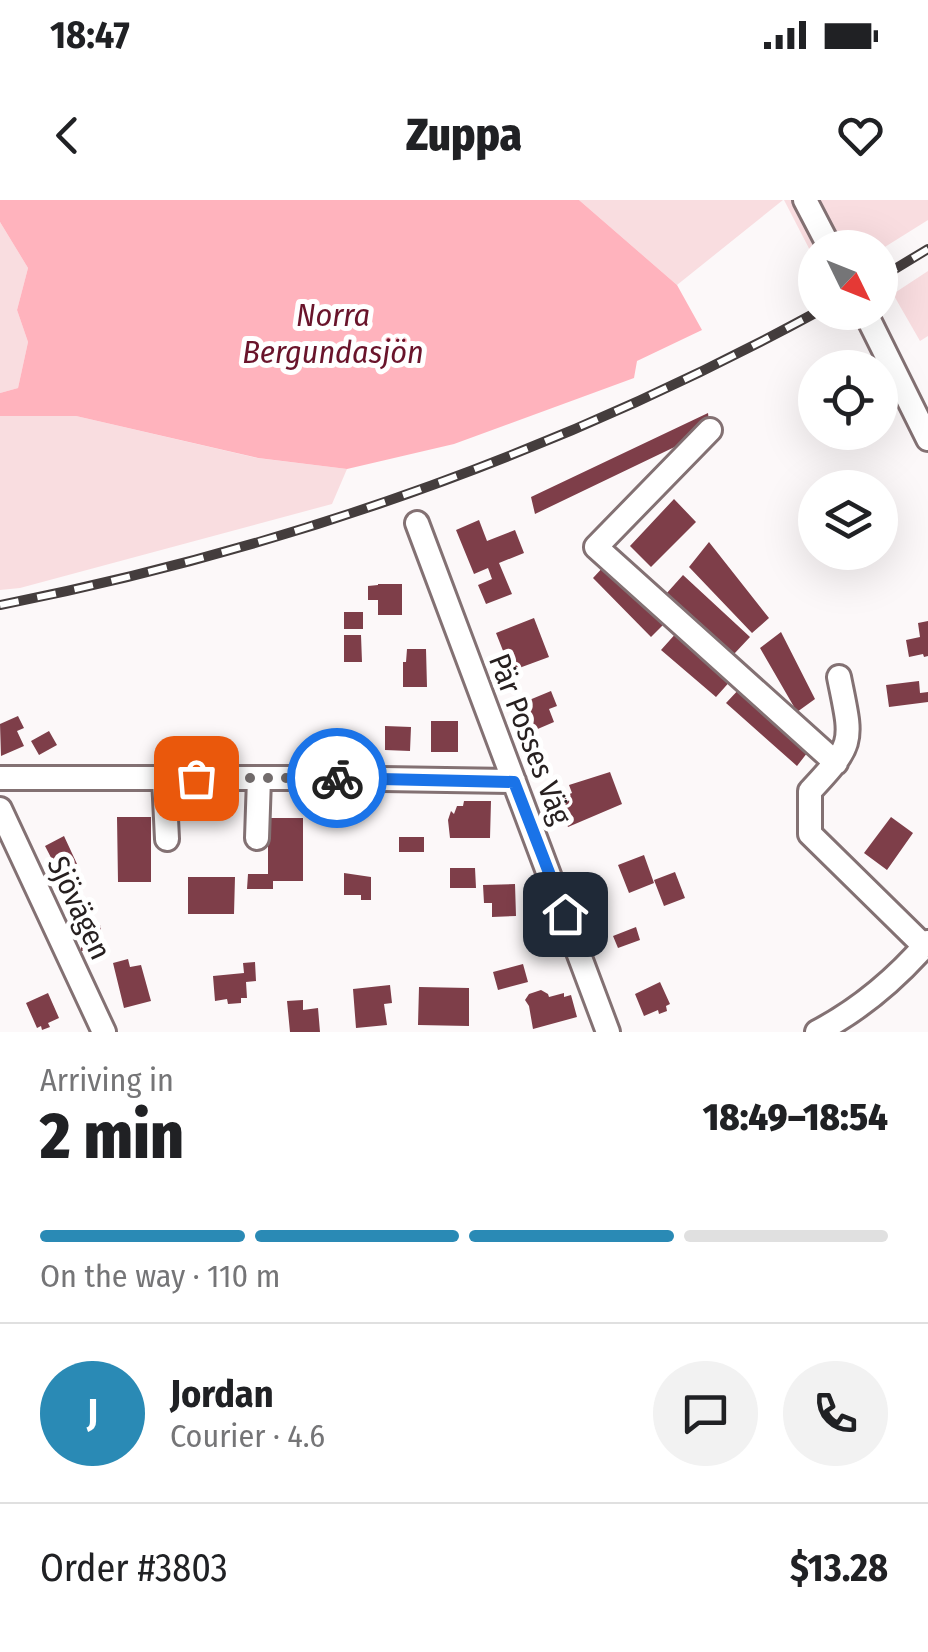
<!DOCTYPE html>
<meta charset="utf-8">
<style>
:root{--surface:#fff;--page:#f2f2f2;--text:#202124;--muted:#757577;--line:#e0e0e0;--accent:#2a8ab5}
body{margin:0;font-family:"Fira Sans Condensed",sans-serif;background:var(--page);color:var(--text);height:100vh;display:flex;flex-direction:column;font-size:38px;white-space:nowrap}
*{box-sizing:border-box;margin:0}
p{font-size:32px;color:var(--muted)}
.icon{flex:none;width:55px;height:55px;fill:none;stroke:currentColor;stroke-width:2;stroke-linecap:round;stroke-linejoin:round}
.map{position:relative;height:832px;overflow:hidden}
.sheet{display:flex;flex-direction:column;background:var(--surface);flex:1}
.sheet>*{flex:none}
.needle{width:65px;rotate:133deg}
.controls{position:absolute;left:798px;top:30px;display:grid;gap:20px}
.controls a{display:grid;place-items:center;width:100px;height:100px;border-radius:50%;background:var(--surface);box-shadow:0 10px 40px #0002;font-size:50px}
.pin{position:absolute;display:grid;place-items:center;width:85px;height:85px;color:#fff;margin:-42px;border-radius:20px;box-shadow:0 5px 15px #0006}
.courier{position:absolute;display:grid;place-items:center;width:100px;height:100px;margin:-50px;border:8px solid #1a73e8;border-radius:50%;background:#fff;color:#222;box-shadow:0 2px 12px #0007}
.head em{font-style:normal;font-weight:800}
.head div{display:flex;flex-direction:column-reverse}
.head{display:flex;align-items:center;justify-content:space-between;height:170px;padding:0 40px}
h1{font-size:65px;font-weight:800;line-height:75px}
.bar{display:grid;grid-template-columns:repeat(4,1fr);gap:15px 10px;align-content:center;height:120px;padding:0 40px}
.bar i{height:12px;border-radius:8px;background:var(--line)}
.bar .active{background:var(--accent)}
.bar p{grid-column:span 4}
.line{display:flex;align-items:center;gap:25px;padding:0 40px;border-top:2px solid var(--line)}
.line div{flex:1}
.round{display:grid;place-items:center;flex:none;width:105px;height:105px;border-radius:52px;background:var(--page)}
.status{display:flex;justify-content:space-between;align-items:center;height:70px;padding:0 50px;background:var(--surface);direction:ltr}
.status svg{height:28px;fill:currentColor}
header{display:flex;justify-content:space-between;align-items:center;height:130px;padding:0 40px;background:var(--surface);font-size:45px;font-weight:800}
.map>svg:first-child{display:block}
.green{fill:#f9dde0}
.water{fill:#ffb3bd}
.building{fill:#7e3e49}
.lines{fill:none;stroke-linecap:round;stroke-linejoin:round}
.minor-casing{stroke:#837173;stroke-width:28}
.minor{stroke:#fff;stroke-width:22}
.rail-casing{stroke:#443d3d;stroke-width:10}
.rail{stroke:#fff;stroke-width:6;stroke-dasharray:19;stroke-linecap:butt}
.done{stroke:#726c6c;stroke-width:10;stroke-dasharray:0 18}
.route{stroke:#1a73e8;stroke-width:12}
.labels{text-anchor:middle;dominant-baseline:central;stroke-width:10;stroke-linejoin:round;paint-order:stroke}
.street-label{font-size:30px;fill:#272020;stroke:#fff}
.water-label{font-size:32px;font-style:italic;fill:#69142b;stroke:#fff}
</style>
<div class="status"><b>18:47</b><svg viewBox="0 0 49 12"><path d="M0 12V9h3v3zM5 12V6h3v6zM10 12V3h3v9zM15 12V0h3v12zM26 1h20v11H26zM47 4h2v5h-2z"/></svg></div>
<header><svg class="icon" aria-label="back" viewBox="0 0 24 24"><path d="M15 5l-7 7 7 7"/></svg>Zuppa<svg class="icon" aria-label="heart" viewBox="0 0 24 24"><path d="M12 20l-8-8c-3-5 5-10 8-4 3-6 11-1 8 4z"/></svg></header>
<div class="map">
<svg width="928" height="832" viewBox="0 0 928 832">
<rect width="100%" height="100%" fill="#fcf8f9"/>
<path class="green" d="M579,0H783L677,85Z
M784,0H928V20L880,50V48H815V60Z
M0,22L28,68L17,110L28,142L18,188L0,193Z
M928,71V136L920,141L893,94Z
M0,216H76L257,258L347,269L332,304L20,388L0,390Z"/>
<path class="water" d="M0,0H579L677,85L702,130L637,161L634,178L454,244L347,269L258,258L76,216H0V193L18,188L28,142L17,110L28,68L0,22Z"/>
<path class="building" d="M708,213L710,230L535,314L531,297Z
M674,299L696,322L651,367L630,346Z
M479,320L487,341L515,330L524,353L499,363L512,394L486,404L478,385L492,379L488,368L474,374L456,330Z
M709,342L769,418L752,433L689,367Z
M606,364L667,421L651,437L593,378Z
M683,375L750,437L734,454L666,394Z
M378,384H402V415H378V400H368V386L378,385Z
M344,412H363V429H344Z
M534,418L549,457L511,471L496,433Z
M928,421V456L924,457L923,454L909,457L906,440L920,437L918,423Z
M678,431L733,478L716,497L661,450Z
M781,432L815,499L797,512L760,448Z
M344,435H361L362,462H344Z
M407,449H426L427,487H403V462H406Z
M919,481L920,493L928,492V502L889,507L886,485Z
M742,486L811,548L797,566L726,503Z
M551,491L557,506L549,509L554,522L533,531L522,503Z
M18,516L24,528L17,531L24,546L1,556L0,524Z
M431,521H458V552H431Z
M385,526L411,527L410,551L385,550Z
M49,531L57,545L39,555L31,541Z
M610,572L622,604L568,627L557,599L572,593L569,585Z
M464,601H491L490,638H450L448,620L451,611L454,614L457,606H463Z
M117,617H151V682H118Z
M891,617L913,633L887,670L864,653Z
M268,618H303V681H273V689H247L248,674H268Z
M64,636L77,664L59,673L45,646Z
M399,637H424V652H399Z
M644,655L654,683L629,693L618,665Z
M450,668H475L476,688H450Z
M675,672L685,698L664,706L654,680Z
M344,673L371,677V700H361V695H344Z
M188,677H235L234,714H188Z
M515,684L516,716L492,717V703H484L483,685Z
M81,724L101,725V751H81Z
M636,727L640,740L618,748L613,736Z
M128,759L130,767L141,765L151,801L124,808L113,763Z
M255,762L256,781L246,782L247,798H241V803L228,804L227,799L215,801L213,776L244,773L243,763Z
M523,764L528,782L498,790L493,772Z
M660,782L670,804L666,806L667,811L659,814L658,810L644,816L635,794Z
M390,785L392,803L384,804L387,825L356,828L353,789Z
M419,787L469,788V826L418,825Z
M541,790L548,794L549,797L564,793V797L571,795L577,817L533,829L529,806L525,800L529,794Z
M48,793L59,818L48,823L50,827L42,830L41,826L37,828L26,803Z
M303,800V810L318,808L320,832H290L287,801Z"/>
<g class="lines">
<g class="minor-casing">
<path id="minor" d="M805,0L830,48
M865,112L928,239
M710,230L596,347L836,563
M417,323L608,832
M839,477C852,542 856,542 810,591V634L924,746
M0,578H318L514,581
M164,578L167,639
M0,609L104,832
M257,638L259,578
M817,832C861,809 896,779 928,742"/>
</g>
<use href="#minor" class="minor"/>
<g class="rail-casing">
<path id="rail" d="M880,78L928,49
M0,405C285,349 561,251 817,112"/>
</g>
<use href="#rail" class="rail"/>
</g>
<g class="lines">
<path class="done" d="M196,578H337"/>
<path class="route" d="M337,578L514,582L565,714"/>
</g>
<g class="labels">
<g class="street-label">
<text transform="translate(530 539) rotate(69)">Pär Posses Väg</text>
<text transform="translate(79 708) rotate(65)">Sjövägen</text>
</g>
<g class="water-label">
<text x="333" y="115">Norra<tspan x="333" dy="37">Bergundasjön</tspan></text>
</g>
</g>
</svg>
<div class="controls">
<a><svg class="needle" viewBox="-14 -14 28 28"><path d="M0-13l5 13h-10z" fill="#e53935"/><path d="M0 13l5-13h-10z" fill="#757577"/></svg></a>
<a><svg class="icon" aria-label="locate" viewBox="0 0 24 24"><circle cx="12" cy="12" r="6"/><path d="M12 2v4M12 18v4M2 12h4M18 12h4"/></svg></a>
<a><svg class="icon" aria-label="layers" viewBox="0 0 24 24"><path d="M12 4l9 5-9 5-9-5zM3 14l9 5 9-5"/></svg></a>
</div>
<div class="pin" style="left:196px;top:578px;background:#ea580c"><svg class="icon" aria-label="bag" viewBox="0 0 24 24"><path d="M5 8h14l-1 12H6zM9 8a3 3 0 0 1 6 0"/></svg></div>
<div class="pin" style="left:565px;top:714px;background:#1f2937"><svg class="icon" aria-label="home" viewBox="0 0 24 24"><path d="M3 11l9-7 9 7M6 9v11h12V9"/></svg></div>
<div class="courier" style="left:337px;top:578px"><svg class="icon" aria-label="bike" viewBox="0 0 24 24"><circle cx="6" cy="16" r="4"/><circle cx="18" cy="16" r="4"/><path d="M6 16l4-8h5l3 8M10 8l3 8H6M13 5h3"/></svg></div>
</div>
<section class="sheet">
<div class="head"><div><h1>2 min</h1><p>Arriving in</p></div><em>18:49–18:54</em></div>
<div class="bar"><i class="active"></i><i class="active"></i><i class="active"></i><i></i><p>On the way · 110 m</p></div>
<div class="line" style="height:180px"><b class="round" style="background:var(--accent);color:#fff">J</b><div><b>Jordan</b><p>Courier · 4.6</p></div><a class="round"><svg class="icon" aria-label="chat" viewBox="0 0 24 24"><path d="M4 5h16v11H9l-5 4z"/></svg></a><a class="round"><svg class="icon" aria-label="phone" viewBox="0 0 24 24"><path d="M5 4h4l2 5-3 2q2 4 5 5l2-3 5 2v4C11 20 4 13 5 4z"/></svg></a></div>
<div class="line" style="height:130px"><div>Order #3803</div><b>$13.28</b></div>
</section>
